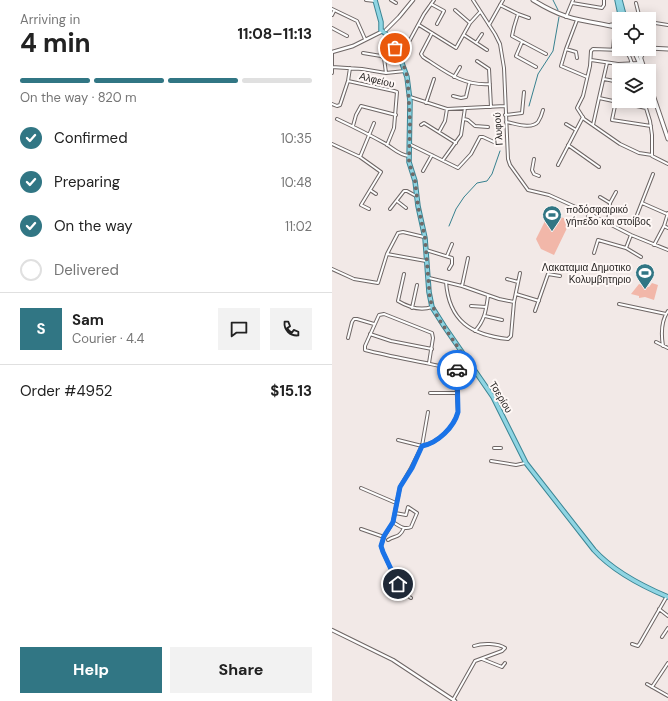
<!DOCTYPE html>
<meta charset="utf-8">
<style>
:root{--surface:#fff;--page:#f2f2f2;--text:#222;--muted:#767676;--line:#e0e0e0;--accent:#317684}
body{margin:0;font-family:"DM Sans",sans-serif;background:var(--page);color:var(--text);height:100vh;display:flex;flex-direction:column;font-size:15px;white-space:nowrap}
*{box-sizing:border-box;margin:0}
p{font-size:13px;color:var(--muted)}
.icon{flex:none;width:22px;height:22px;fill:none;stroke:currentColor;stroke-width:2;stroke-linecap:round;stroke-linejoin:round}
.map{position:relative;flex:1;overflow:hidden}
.drawer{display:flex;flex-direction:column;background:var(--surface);width:332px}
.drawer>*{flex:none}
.fabs{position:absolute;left:280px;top:12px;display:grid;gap:8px}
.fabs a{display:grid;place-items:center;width:44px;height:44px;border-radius:0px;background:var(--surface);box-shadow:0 2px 10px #0003;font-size:20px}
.pin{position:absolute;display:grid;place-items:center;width:34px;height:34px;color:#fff;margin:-17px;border:2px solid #fff;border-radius:50%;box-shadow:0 1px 4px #0007}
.courier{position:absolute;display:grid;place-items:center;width:40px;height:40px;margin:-20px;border:3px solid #1a73e8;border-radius:50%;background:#fff;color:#222;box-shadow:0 1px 5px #0007}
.overview em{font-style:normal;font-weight:700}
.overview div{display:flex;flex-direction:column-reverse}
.overview{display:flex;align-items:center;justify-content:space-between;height:68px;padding:0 20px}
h1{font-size:26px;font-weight:700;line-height:30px}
.bar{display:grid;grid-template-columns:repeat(4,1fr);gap:6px 4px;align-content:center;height:48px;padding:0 20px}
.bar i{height:5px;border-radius:3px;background:var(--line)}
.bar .active{background:var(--accent)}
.bar p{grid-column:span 4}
.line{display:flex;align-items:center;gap:10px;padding:0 20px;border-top:1px solid var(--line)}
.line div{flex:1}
.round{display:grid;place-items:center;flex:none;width:42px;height:42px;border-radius:0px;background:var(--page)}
ol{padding:0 20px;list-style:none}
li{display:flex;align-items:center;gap:12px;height:44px}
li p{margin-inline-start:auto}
li .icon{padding:4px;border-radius:50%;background:var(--accent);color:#fff;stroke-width:4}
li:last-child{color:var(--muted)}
li i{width:22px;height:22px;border:2px solid var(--line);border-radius:50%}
.primary-button{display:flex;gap:8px;margin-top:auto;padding:8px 20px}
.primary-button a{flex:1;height:46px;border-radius:0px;background:var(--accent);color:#fff;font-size:16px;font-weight:700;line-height:46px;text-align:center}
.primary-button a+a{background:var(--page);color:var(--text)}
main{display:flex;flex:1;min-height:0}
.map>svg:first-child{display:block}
.green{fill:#f2b7a9}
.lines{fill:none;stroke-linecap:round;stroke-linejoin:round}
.stream{stroke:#37818f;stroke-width:1}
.minor-casing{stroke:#6e6665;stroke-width:4}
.tertiary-casing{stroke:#6e6665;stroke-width:4.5}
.secondary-casing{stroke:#6e6665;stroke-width:5}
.primary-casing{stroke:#3b8594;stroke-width:5.5}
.minor{stroke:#fff;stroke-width:2}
.tertiary{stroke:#fff;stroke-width:2.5}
.secondary{stroke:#fff;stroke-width:3}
.primary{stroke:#8fd5e3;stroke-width:3.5}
.done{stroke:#6f6a68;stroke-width:4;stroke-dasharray:0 7.2}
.route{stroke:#1a73e8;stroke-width:5}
.labels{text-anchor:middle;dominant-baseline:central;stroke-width:4;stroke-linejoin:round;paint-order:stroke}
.street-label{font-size:10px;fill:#282524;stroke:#fef7f5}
.poi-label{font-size:10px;fill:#282524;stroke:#fef7f5;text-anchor:start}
</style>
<main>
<section class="drawer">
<div class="overview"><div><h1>4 min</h1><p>Arriving in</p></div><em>11:08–11:13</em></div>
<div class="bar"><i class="active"></i><i class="active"></i><i class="active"></i><i></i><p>On the way · 820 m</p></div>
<ol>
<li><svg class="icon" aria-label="check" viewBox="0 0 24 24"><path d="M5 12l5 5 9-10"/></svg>Confirmed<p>10:35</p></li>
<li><svg class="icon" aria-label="check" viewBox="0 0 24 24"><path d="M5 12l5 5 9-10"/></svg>Preparing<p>10:48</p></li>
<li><svg class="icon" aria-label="check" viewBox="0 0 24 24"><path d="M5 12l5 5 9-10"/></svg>On the way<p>11:02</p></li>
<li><i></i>Delivered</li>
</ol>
<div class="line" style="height:72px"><b class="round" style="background:var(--accent);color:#fff">S</b><div><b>Sam</b><p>Courier · 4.4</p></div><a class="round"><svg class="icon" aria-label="chat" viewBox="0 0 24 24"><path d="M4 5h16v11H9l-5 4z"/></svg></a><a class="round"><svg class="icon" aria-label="phone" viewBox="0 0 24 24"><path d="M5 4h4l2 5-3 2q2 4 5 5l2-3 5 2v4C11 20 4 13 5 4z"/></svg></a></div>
<div class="line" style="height:52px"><div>Order #4952</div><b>$15.13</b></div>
<div class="primary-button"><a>Help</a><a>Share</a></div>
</section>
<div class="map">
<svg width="336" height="701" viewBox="0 0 336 701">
<rect width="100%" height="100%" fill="#f2e9e7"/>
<path class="green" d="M221,214L234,219L236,226L222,255L209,249L204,239L216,215Z
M320,283L326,285L322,300L313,297L307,298V296L299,294L307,284L317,287Z"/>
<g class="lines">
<path class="stream" d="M221,0L226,10
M197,106L206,74L221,51L227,17
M117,226L124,209L132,197L145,183L155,181L160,174L168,151"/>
<g class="minor-casing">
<path id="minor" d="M34,0L43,1
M59,0L64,3
M141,0L163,34L168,44L172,68L176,159L178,165L196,190L217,195L259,214
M240,3L270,8L272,5V0
M304,3L308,19
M99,4L112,11L105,24
M168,5L186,14L197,18
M0,9L25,21L33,39
M123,10L138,23
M186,14L182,27L180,36L214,54
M0,15L2,11
M234,17L241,0
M317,22L336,25
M87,25L124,48L138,23L148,12
M157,25L171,0
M0,28L15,36
M100,33L89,54L91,57C113,71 130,86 158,84
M132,35L155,50
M190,42L184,56L204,67
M144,43L150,34
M234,49L245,20
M281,50L283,27
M31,53L49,56L52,58L54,73
M68,55L72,51L92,14L102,0
M245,58L244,52L234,49L229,66L255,77
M259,60L286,64L307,63
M145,61L157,69L159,107
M275,63L267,98L314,108L318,121L320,135V156L336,164
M300,64C298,57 297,53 289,50L261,49L259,51L258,66L251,96L245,108L252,119L288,144L307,153L320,155
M0,67L30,69L54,73L73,71
M0,73V52
M122,77L128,67
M272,79L287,82
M16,81L62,91L65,92L62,128L55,145
M121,96L129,98L134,97L137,84
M78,97L115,109L173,106
M284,101L280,120L319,126
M94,103L102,79
M0,104L5,106L8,105L16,81L18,68
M173,115L190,113L192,92
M5,119C22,127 38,135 54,144C62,149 67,155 77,156
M132,119L136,120L143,126L156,127
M174,122C182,123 199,130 206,122C208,119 210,114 211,110
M234,124L244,130
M89,125L92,123L124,143
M261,125L267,98
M21,126L24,115L29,106L64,115
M107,132L113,121L115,109
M0,144L28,157L49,172L29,205L37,209
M77,144L126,168L139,154L148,137H151L164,143
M236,145L267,167
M28,157L42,123
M202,159L200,170L202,174L207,176
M111,160L129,135L133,108
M226,165L251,117
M91,171L100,155
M38,190L44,194
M268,197L278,203
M65,201L74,208
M310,203L335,214
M58,209L72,191H75L84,196
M256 217a3 3 0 1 1 6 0a3 3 0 1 1-6 0Z
M262,216L299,235L336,250
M303,220L321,174
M276,223L278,203L284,192
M332,226L336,228
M322,245L332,226L336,213
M294,248L299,235
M94,250L120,258V264L117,269
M262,253L266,240L294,248L309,257
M55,254L94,261
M115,256L120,244
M0,269L22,279L46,283L55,254L66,233L71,232L92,237
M72,274L66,301C76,307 88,311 100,307
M97,278L130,286L167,299L182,302
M175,279L186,282
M114,282C117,321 139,335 176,339L179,336L182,302L188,273
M130,286L136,258
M184,294L207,301
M287,304L334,314
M139,306L154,307
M80,308L85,285
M203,311L216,274L228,276
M153,316L170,320
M143,331C153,320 154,310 156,296
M38,334L59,341L100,349
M16,338L20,322L22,319H25L42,324
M324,342L336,348
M331,346C329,334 329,321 336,311
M97,363L101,338L100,333L52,314L47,315L33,346V350C63,358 94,362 125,370
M98,393H125
M66,440L90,446C106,443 122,427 126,412C125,394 121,371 133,356
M162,448H169
M159,461L184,465L193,463
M29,488L64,503
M61,522C67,526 72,530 79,527L85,513L76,507L74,515L63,513
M29,529L52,537
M56,540C63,535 67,539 72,528
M79,598L69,591L51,552L49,546L52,537L61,522L68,487L79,468L90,446L96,412
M327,609L336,616
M330,637L336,628
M300,644L306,646L308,643L335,596
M150,659L170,667L173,663
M315,684L336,696
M320,687L336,663
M121,700L143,661L170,651L173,648C166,643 150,643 142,646"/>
</g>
<g class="tertiary-casing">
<path id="tertiary" d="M54,30L67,17L81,0
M0,52L21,46L51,31
M0,630L61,660L123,701"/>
</g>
<g class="secondary-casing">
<path id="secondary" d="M201,0C227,16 240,19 269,24C275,25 281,27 287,27
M279,25H283L287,22
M317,48L336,49
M310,49L302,51L311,71
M306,50L313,71
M309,57L313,49
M317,83L336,139"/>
</g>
<g class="primary-casing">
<path id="primary" d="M43,0L49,22V30L54,34L67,55L75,77L78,101L77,162L83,181L86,206L93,238L97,292L100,307L112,326L161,397L194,463L262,550C281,571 310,586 336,597
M285,0L289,19
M288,0L293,19
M301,49L302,51
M306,49V50"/>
</g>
<use href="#minor" class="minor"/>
<use href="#tertiary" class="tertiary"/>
<use href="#secondary" class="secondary"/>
<use href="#primary" class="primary"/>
</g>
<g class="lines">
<path class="done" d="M63,48L74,71L76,84L78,122L77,162L83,181L86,206L93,238L98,300L106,318L132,356L128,361L125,370"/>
<path class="route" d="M66,584L51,552L49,546L52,536L61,522L68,487L80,468L90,446C106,443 122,427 126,412L125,370"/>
</g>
<defs>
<g id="stadium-pin" transform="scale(1)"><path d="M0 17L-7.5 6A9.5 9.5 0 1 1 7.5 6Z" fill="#317684" stroke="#fef7f5"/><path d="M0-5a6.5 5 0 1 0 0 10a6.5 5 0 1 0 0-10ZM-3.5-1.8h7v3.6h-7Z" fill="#fff"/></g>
</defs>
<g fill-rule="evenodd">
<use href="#stadium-pin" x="220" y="215"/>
<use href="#stadium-pin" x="313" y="273"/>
</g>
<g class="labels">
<g class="street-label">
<text transform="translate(45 80) rotate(14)">Αλφείου</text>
<text transform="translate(166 129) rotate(-94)">Γλυφού</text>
<text transform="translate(169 397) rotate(59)">Τσερίου</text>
</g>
<g class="poi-label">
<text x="234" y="209">ποδόσφαιρικό<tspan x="234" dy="12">γήπεδο και στοίβος</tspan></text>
<text x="299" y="267" text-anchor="end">Λακαταμια Δημοτικο<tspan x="299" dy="12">Κολυμβητηριο</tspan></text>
</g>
</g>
</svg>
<div class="fabs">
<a><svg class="icon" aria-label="locate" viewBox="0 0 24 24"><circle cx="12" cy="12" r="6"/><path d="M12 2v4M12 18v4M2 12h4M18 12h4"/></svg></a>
<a><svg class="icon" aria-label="layers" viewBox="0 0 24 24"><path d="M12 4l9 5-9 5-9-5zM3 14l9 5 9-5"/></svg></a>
</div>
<div class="pin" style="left:63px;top:48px;background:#ea580c"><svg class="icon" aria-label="bag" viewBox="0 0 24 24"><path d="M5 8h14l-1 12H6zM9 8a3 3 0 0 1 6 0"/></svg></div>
<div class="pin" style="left:66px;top:584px;background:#1f2937"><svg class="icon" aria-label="home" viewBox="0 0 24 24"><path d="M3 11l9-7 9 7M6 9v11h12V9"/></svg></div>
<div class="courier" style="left:125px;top:370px"><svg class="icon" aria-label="car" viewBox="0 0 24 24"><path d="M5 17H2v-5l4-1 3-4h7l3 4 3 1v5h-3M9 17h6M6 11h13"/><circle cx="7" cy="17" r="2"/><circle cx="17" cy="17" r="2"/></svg></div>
</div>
</main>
